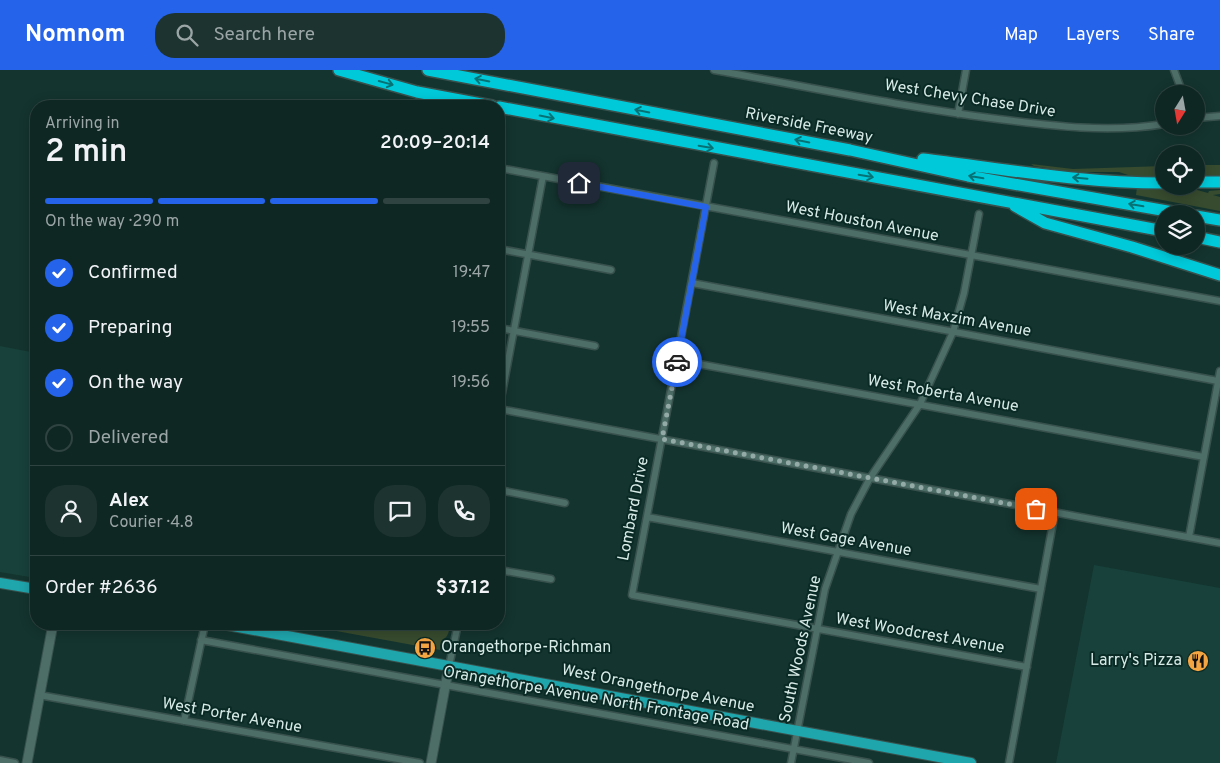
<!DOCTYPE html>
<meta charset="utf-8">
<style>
:root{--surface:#0f2723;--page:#1d3330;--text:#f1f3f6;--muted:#9ba5a6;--line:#2f4441;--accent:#2563eb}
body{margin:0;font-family:Overpass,sans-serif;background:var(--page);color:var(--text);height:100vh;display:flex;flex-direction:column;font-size:19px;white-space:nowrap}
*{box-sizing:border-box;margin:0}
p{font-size:16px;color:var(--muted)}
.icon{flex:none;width:28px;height:28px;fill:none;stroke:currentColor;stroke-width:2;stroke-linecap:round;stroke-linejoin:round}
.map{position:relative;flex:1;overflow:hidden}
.details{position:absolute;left:30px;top:30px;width:475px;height:530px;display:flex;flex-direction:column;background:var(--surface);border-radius:20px;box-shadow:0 2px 12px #0003,0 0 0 1px var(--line)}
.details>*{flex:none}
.needle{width:32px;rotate:191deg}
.controls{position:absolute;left:1155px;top:15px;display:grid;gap:10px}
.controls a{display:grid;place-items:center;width:50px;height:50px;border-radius:50%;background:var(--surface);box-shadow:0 2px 12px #0003,0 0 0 1px var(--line);font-size:25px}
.pin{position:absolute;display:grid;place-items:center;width:42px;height:42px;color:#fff;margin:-21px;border-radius:10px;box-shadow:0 2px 8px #0006}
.courier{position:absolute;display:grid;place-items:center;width:50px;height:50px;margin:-25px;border:4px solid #2563eb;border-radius:50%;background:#fff;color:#222;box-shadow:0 1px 6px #0007}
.overview em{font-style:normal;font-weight:600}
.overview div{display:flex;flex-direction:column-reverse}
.overview{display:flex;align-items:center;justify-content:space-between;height:85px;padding:0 15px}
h1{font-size:32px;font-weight:600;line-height:38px}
.bar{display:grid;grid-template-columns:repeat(4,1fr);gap:8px 5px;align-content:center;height:60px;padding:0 15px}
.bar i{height:6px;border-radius:4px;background:var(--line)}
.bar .current{background:var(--accent)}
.bar p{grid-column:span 4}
.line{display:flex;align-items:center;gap:12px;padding:0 15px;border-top:1px solid var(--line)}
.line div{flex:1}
.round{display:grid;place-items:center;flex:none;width:52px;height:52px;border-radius:20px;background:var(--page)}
ol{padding:0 15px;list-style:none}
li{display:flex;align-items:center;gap:15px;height:55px}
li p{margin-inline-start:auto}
li .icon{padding:5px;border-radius:50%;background:var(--accent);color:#fff;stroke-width:4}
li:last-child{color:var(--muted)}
li i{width:28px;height:28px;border:2px solid var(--line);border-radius:50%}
header{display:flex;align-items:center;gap:30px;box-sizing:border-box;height:70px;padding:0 25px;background:var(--accent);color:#fff}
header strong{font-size:24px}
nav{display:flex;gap:28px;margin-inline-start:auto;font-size:18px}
.search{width:350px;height:45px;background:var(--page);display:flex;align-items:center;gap:12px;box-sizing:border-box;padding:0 18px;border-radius:20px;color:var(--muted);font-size:19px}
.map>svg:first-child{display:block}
.built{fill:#18413b}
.green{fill:#374b2e}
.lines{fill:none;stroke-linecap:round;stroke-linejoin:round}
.street-casing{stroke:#38514d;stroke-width:9}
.secondary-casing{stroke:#38514d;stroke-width:11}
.primary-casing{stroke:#38514d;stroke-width:12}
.highway-casing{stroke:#38514d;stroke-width:14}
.street{stroke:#4d6d67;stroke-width:6}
.secondary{stroke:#4d6d67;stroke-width:9}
.primary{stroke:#1fa5ac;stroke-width:10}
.highway{stroke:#00cada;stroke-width:11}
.oneway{stroke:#057276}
.done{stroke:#93aaa6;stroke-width:5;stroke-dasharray:0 9}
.route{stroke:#2563eb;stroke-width:6}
.labels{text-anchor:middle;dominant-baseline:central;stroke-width:4;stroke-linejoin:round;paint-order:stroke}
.street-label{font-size:16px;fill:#d8eae6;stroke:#092a25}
.poi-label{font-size:16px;fill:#d8eae6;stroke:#092a25;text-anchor:start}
</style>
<header>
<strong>Nomnom</strong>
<div class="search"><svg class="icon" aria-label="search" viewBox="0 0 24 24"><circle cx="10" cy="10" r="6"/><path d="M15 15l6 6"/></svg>Search here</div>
<nav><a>Map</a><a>Layers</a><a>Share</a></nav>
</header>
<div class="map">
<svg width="1220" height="693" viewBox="0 0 1220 693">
<rect width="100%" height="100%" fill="#14342f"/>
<path class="built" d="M0,276L36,283V508L0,502Z
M1094,495L1220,518V693H1056Z"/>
<path class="green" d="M1031,94L1073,99L1164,96V108L1131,106L1119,102H1071L1034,96Z
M1196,95H1220V107H1196Z
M1137,117L1179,118L1183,121L1197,120L1208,123L1209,121L1220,120V124L1213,125L1220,127V141L1136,125Z
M298,554H450C449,560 449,567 442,570L440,580Z"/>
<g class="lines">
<g class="street-casing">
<path id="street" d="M714,0C809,17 903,37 998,49C1053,56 1109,63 1164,54
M1174,0L1183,24
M958,44L966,0
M1196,48L1220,46
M714,93L632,525L1027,597
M499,98L1220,231
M499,179L611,200
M692,213L1218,311
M499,258L595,276
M677,290L1204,387
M499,339L1220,473
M499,339L543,106
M499,420L565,433
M647,447L1041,519
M1189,467L1220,301
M499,500L551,509
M201,570L869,693
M449,596L458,554
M39,625L420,693
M184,651L205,554
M0,690L15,693
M791,693L825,519L851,444L870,408L920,334L953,262L964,223L979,144
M1009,693L1055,442"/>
</g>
<g class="secondary-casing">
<path id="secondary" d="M27,693L53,554
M431,693L449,596"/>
</g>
<g class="primary-casing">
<path id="primary" d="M0,513L36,519
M222,554L971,693"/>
</g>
<g class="highway-casing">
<path id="highway" d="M339,0L417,22L492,36
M428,0L850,80L968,106L1184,144
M499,37L1164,161
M923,89C1003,99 1083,113 1164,113
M1196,112H1220
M1015,136L1045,153L1132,177L1220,205
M1196,146L1220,150
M1196,167L1220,172"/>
</g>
<use href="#street" class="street"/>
<use href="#secondary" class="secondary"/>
<use href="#primary" class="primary"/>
<use href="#highway" class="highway"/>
</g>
<defs><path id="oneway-shaft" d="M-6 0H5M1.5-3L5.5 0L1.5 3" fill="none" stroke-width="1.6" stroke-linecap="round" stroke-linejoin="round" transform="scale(1.25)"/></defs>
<g class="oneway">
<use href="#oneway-shaft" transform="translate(482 10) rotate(-169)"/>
<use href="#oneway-shaft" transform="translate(386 13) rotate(15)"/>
<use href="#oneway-shaft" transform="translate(642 41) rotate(-169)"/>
<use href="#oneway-shaft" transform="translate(547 47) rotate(11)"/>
<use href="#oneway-shaft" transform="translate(802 71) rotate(-169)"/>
<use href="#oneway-shaft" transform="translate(706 77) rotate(10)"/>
<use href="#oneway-shaft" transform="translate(866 106) rotate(10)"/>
<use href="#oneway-shaft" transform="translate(976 107) rotate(-170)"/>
<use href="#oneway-shaft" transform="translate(1080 108) rotate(-175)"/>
<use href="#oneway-shaft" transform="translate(1136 135) rotate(-170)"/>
</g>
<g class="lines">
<path class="done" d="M677,292L662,369L1036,439"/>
<path class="route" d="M579,113L706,137L677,292"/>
</g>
<defs>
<g id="bus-disc" transform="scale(1.125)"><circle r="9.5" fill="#f3a443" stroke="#092a25"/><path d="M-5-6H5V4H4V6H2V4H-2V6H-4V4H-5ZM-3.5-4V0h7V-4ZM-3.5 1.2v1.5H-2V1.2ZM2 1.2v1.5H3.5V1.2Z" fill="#111"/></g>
<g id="restaurant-disc" transform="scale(1.125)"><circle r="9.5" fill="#f3a443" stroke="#092a25"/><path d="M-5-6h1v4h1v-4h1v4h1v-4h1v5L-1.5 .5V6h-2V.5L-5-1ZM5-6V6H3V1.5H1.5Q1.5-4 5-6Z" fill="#111"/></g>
</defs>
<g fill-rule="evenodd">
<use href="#bus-disc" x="425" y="578"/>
<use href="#restaurant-disc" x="1198" y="591"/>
</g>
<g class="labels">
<g class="street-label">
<text transform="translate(970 29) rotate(9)">West Chevy Chase Drive</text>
<text transform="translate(809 56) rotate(11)">Riverside Freeway</text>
<text transform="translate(862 152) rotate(11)">West Houston Avenue</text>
<text transform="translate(957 249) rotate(10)">West Maxzim Avenue</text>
<text transform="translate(943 324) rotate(10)">West Roberta Avenue</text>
<text transform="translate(634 439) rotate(-79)">Lombard Drive</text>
<text transform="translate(846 470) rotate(10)">West Gage Avenue</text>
<text transform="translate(920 564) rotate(10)">West Woodcrest Avenue</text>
<text transform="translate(801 579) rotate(-78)">South Woods Avenue</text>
<text transform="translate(658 619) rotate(11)">West Orangethorpe Avenue</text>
<text transform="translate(596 629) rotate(10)">Orangethorpe Avenue North Frontage Road</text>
<text transform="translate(232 646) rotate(10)">West Porter Avenue</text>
</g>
<g class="poi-label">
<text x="441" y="578">Orangethorpe-Richman</text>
<text x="1182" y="591" text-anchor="end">Larry's Pizza</text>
</g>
</g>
</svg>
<div class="controls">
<a><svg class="needle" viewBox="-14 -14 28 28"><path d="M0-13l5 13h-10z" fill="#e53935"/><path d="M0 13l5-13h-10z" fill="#9ba5a6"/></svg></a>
<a><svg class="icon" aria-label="locate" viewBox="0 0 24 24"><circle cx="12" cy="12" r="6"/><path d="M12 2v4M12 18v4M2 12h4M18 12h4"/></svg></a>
<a><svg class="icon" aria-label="layers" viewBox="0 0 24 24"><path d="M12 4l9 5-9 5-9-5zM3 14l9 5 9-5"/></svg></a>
</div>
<div class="pin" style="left:1036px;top:439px;background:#ea580c"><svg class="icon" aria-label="bag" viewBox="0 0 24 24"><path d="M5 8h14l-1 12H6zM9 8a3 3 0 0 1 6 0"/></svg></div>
<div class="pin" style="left:579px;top:113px;background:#1f2937"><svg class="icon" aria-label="home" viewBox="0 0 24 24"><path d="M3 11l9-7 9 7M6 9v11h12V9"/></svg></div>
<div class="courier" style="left:677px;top:292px"><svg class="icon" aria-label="car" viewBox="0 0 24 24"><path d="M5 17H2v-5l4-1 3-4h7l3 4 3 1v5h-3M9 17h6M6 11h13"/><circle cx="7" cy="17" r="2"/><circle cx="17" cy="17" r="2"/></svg></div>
<section class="details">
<div class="overview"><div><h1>2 min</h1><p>Arriving in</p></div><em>20:09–20:14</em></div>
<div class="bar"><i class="current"></i><i class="current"></i><i class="current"></i><i></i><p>On the way · 290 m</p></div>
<ol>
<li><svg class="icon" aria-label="check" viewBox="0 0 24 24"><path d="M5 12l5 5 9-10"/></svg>Confirmed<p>19:47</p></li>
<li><svg class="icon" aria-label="check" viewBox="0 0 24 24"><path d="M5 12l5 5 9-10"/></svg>Preparing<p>19:55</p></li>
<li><svg class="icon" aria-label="check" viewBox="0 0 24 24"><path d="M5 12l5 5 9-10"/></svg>On the way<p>19:56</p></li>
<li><i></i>Delivered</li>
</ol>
<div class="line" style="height:90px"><a class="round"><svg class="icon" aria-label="person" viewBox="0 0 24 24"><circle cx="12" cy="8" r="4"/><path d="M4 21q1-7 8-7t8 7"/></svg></a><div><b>Alex</b><p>Courier · 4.8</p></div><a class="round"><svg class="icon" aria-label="chat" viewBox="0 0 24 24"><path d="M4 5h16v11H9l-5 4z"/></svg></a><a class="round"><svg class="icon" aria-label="phone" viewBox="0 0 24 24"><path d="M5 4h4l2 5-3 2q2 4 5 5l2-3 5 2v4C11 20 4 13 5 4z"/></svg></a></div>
<div class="line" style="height:65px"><div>Order #2636</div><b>$37.12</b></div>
</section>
</div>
